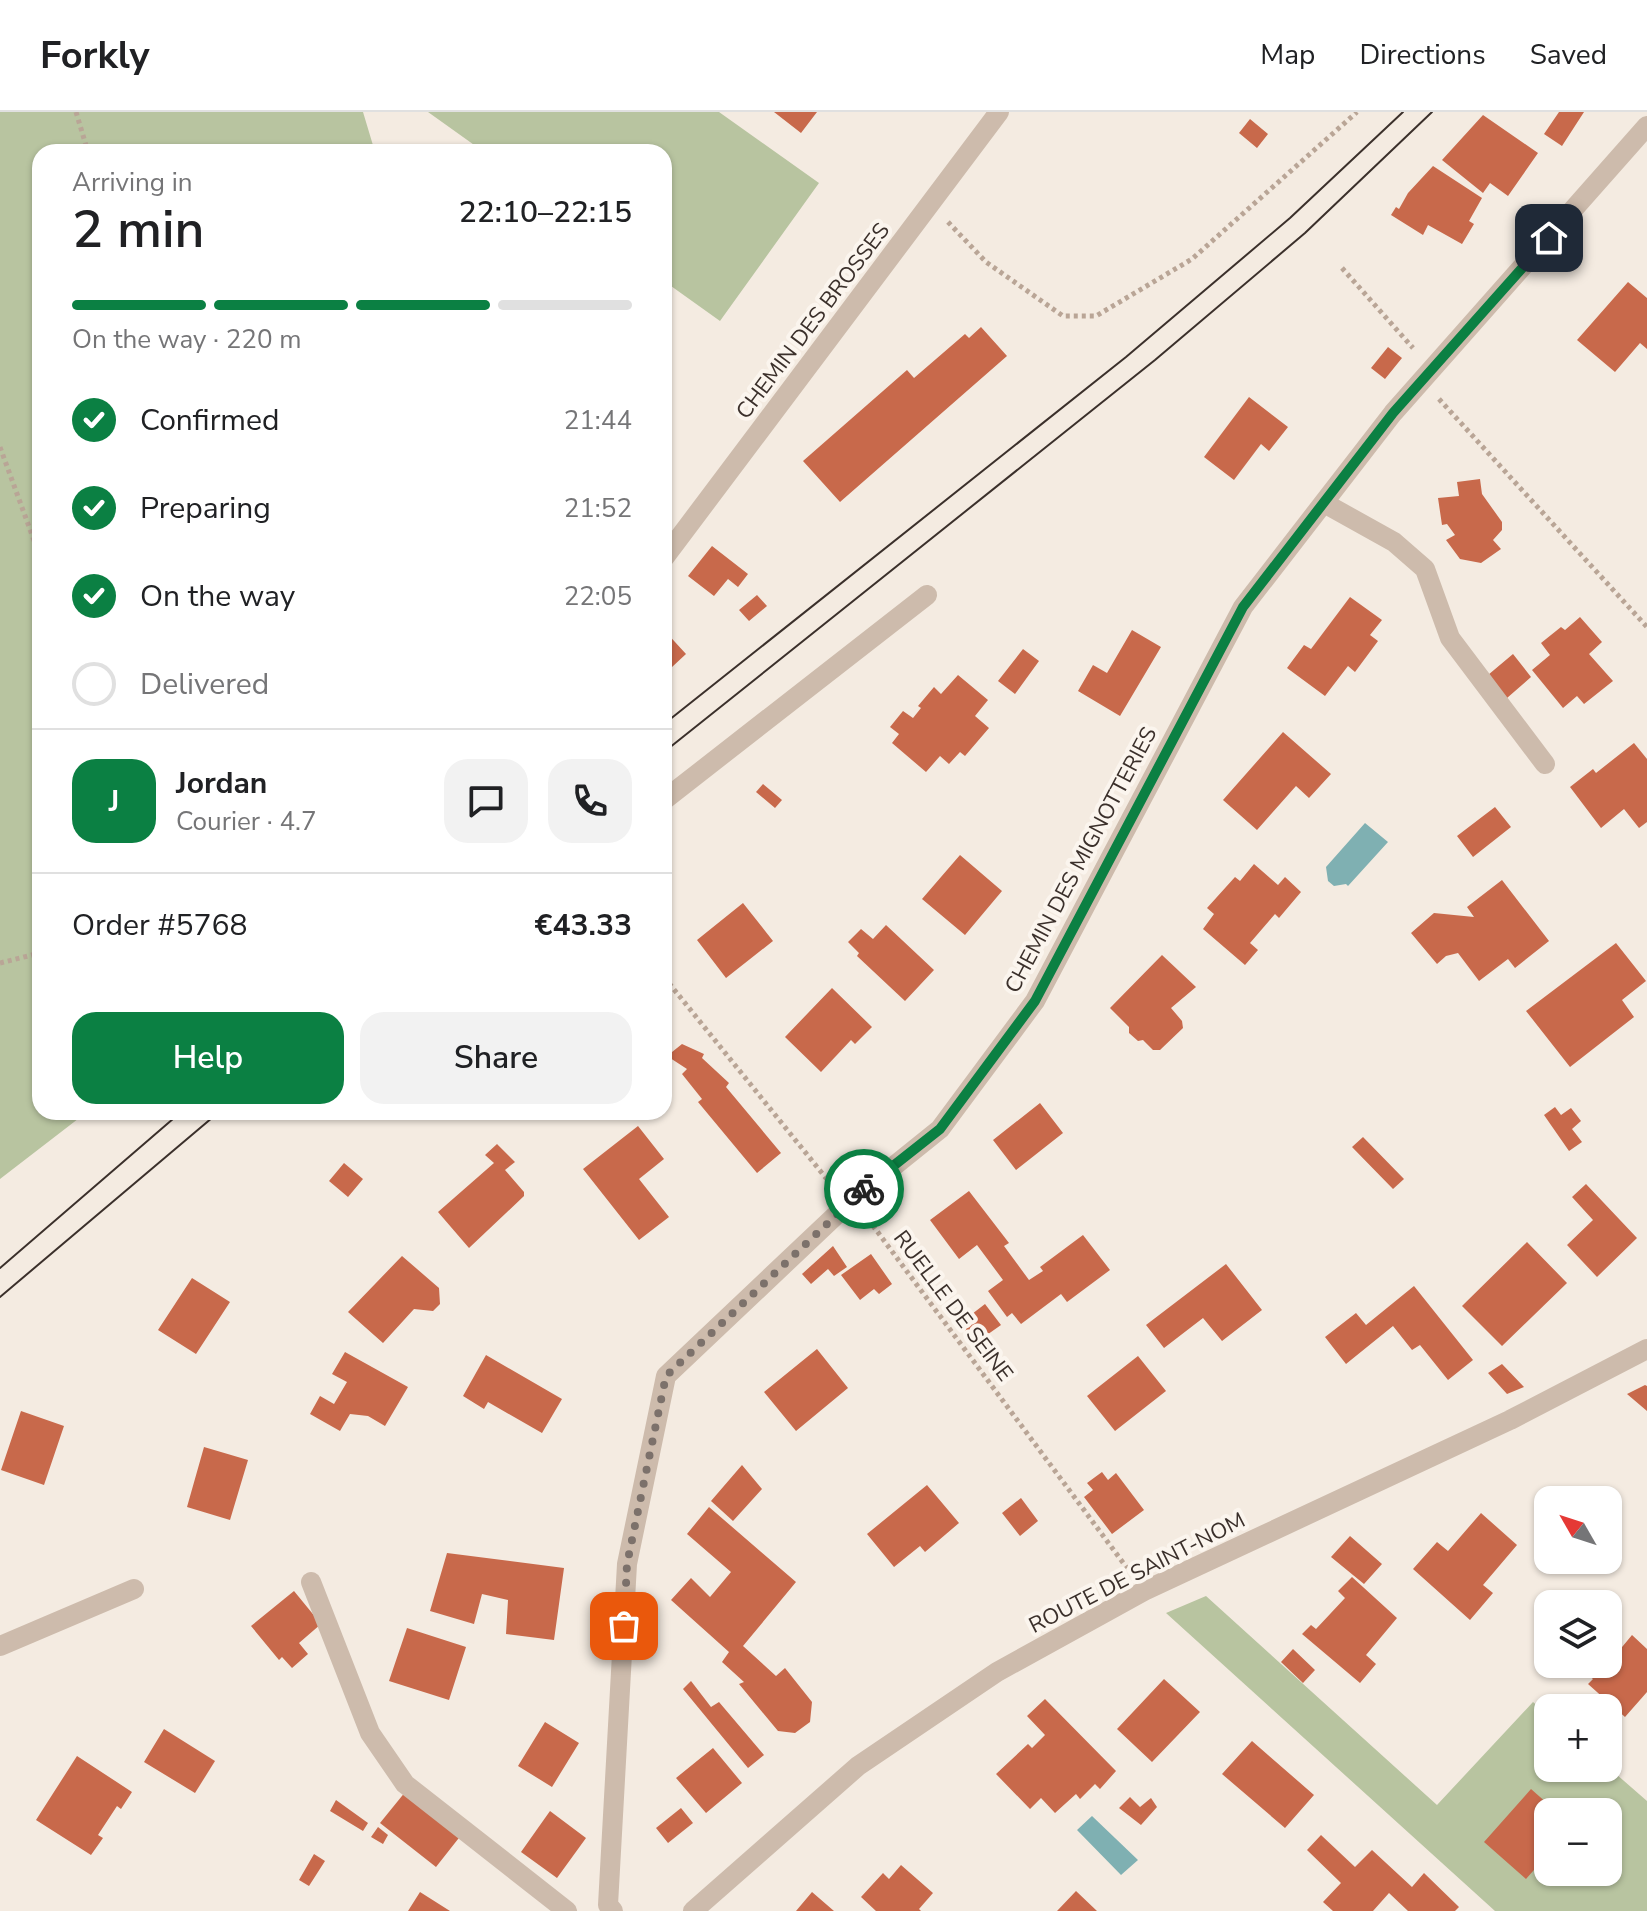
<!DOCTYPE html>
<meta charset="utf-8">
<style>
:root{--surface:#fff;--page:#f2f2f2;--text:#202124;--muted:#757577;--line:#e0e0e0;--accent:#0b8043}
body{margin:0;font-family:"Nunito Sans",sans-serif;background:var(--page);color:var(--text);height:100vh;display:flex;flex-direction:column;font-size:30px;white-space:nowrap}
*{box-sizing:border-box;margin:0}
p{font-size:26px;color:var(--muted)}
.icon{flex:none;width:44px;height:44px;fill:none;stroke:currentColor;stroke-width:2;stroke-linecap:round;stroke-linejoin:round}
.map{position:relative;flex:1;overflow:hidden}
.panel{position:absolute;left:32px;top:32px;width:640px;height:976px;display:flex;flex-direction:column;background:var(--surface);border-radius:24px;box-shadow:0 2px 6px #0004}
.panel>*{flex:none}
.needle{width:52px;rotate:309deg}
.buttons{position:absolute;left:1534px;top:1374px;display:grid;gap:16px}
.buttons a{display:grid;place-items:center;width:88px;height:88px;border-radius:16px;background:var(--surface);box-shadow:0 2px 6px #0004;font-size:40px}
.pin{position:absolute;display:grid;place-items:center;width:68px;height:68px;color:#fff;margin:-34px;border-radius:16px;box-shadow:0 4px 12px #0006}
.courier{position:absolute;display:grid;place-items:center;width:80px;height:80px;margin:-40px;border:6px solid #0b8043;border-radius:50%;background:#fff;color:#222;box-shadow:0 2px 10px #0007}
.overview em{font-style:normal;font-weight:600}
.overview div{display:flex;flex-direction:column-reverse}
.overview{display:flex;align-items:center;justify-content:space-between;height:136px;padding:0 40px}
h1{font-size:52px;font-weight:600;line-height:60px}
.bar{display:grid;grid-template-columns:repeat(4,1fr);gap:12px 8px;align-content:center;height:96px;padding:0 40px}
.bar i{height:10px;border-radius:6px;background:var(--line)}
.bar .current{background:var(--accent)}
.bar p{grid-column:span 4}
.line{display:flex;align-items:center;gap:20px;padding:0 40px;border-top:2px solid var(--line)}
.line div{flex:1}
.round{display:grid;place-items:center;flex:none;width:84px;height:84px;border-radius:24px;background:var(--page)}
ol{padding:0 40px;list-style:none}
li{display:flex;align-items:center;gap:24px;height:88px}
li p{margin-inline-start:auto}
li .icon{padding:8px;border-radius:50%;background:var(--accent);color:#fff;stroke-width:4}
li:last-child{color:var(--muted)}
li i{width:44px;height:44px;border:4px solid var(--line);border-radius:50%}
.primary-button{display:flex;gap:16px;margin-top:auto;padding:16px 40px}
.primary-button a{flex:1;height:92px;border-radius:24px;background:var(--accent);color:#fff;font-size:32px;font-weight:600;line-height:92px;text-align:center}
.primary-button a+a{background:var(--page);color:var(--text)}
header{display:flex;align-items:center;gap:48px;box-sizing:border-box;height:112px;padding:0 40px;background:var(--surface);border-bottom:2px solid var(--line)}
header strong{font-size:38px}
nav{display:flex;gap:44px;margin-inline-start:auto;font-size:28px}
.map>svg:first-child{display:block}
.green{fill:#b8c4a0;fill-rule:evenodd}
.water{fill:#7fb0b2}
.building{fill:#c8694b}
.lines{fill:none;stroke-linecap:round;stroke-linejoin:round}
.path{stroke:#b9a596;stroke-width:5;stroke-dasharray:4 4;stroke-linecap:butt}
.service{stroke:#cdbbac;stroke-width:20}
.minor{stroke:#cdbbac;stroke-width:20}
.tertiary{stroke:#cdbbac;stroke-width:20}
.tram{stroke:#3b302b;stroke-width:2}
.done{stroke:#7c716b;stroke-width:8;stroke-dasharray:0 14.4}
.route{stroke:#0b8043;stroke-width:10}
.labels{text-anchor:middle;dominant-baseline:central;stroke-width:8;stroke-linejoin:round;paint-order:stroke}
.street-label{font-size:22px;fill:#3b302b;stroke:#fbf5ee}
</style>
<header>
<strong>Forkly</strong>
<nav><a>Map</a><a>Directions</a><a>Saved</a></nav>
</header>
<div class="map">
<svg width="1647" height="1799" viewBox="0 0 1647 1799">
<rect width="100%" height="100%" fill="#f4ebe1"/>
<path class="green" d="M0,0H363L375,40H40V1000H87L0,1067Z
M428,0H719L819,71L720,209L664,169V40H484Z
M1206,1484L1437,1693L1533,1590L1548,1603V1656L1608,1655L1647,1689V1799H1495L1166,1501ZM1548,1700H1608V1760H1548Z"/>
<path class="water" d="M1365,711L1388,730L1348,774L1346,772L1334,774L1328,769L1326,755Z
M1092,1704L1138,1748L1121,1763L1077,1718Z"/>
<path class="building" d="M774,0H817L801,21Z
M1559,0H1584L1562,34L1544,22Z
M1483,3L1538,41L1508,84L1490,71L1483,81L1442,48Z
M1250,7L1268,22L1257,36L1239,21Z
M1433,54L1482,86L1469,109L1474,112L1462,132L1428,113L1423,123L1391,103L1396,95L1399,97L1408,81Z
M1628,170L1647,186V237L1640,231L1615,260L1577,228Z
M981,215L1007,244L840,390L803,349L907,258L914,266L965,222L969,226Z
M1388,235L1402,246L1385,267L1371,256Z
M1249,285L1288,315L1269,339L1261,332L1234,368L1204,345Z
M1480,367L1482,382L1502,410V418L1493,428L1501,437L1481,451L1460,447L1446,428L1455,423L1447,412L1442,413L1438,386L1459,384L1457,370Z
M712,434L748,462L738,475L728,467L714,484L688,464Z
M757,483L767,494L749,509L739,498Z
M1350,485L1382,508L1370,523L1378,529L1355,560L1348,554L1325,584L1287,556L1304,533L1311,537Z
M1580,505L1602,530L1589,542L1613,569L1584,592L1577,584L1563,596L1532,558L1550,543L1541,531L1561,515L1565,518Z
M664,518L686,542L672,555L666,548L664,551Z
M1132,518L1161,535L1120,604L1078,579L1093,553L1107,561Z
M1023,537L1039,549L1015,582L998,569Z
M1513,542L1531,565L1507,586L1488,563Z
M958,563L988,588L975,604L989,616L965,644L960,640L949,652L940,644L926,660L892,631L899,622L890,615L903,599L913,606L921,596L918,594L934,575L941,582Z
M1283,620L1331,662L1309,686L1296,674L1257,718L1223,688Z
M1634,631L1647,647V710L1639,716L1624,697L1601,716L1570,675L1593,657L1596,661Z
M763,672L782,688L775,696L756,680Z
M1495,695L1511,715L1473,745L1457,724Z
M960,743L1002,779L965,823L922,787Z
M1254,752L1278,773L1285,765L1301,780L1279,806L1275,802L1250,831L1258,838L1245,853L1203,817L1214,802L1207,796L1235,765L1240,769Z
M1502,768L1549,829L1515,856L1508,847L1479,869L1458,841L1446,844L1437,852L1411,821L1434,801L1474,805L1467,795Z
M743,791L773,829L726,866L697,828Z
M886,813L934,858L905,889L857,844L859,841L848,830L861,817L873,827Z
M1616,831L1646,869L1622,888L1634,905L1570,955L1526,899Z
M1162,843L1196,875L1171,896L1182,909L1183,916L1160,938H1153L1143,928L1138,929L1129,921V915L1110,896Z
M832,876L872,915L855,932L851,928L821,960L785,925Z
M682,932L704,942L702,946L729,971L726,975L781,1041L757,1061L698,990L702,987L682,962L687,957L667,944Z
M1040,991L1063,1021L1016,1058L993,1028Z
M1555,995L1561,1003L1571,996L1581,1009L1572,1017L1582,1030L1569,1039L1544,1003Z
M638,1014L664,1047L639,1067L669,1105L639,1128L583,1057Z
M1363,1025L1404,1067L1393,1077L1352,1035Z
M497,1032L515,1050L505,1058L524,1080V1084L469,1136L438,1100L494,1051L485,1043Z
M344,1051L363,1067L348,1085L329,1069Z
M1586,1072L1637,1126L1597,1165L1567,1133L1593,1108L1572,1085Z
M969,1079L1009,1131L1004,1134L1029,1168L1043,1159L1040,1155L1083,1123L1110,1158L1067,1190L1061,1182L1021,1212L1012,1201L1007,1205L988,1179L1003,1168L977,1133L959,1147L930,1108Z
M1527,1130L1567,1171L1502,1234L1462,1194Z
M833,1134L847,1155L834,1164L828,1157L811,1172L802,1162Z
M871,1142L892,1172L879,1182L874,1177L860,1188L841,1163Z
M402,1144L439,1176L440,1192L433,1199L414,1197L383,1231L348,1200Z
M1226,1152L1262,1198L1222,1229L1203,1206L1164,1236L1146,1213Z
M192,1166L230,1190L196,1242L158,1218Z
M1414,1174L1473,1248L1448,1268L1420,1233L1412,1238L1393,1214L1346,1252L1325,1225L1356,1201L1366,1213Z
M985,1192L1001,1213L974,1232L959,1212Z
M817,1237L848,1276L796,1319L764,1280Z
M345,1240L408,1275L385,1314L368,1304L350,1302L340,1319L310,1302L320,1284L334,1292L347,1270L332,1262Z
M486,1243L562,1287L542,1321L488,1290L484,1297L463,1284Z
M1138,1244L1166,1279L1115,1319L1087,1284Z
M1502,1252L1524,1275L1507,1282L1488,1261Z
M1645,1273L1647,1274V1299L1627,1282Z
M21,1299L64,1314L44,1373L1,1358Z
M204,1335L248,1348L230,1408L187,1395Z
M742,1353L762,1377L733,1409L711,1389Z
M1102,1360L1108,1368L1116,1361L1144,1398L1112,1422L1084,1385L1093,1378L1087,1371Z
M927,1373L959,1411L925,1440L920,1434L894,1455L867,1422Z
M1021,1386L1038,1409L1020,1424L1002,1401Z
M709,1395L796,1470L743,1534L776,1564L785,1556L812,1590L810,1610L795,1621L778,1619L739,1572L744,1570L722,1550L729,1540L671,1488L691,1466L710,1485L731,1460L687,1422Z
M1481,1401L1517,1433L1483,1473L1493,1481L1470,1508L1413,1457L1437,1430L1448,1439Z
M1350,1424L1382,1452L1364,1472L1331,1445Z
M447,1441L564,1456L554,1528L506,1522L508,1488L482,1482L474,1512L430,1499Z
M1352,1465L1397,1506L1366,1543L1376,1552L1360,1571L1302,1522L1311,1513L1316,1517L1345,1486L1338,1479Z
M294,1479L321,1512L299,1531L308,1542L292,1556L282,1545L279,1548L251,1514Z
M407,1516L466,1535L449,1588L389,1569Z
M1632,1523L1647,1537V1580L1625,1605L1588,1572L1593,1567L1588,1563L1597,1552H1608Z
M1293,1537L1315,1558L1303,1571L1281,1550Z
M1164,1567L1200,1600L1152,1650L1117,1617Z
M691,1569L711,1595L719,1590L764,1643L748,1656L683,1577Z
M1045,1587L1116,1659L1100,1677L1095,1672L1080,1687L1076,1682L1055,1701L1041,1686L1030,1697L996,1662L1028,1632L1032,1636L1045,1623L1027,1604Z
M545,1610L579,1631L552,1675L518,1654Z
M164,1617L215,1649L195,1681L144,1650Z
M1252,1629L1314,1683L1285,1716L1222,1662Z
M713,1636L742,1671L706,1701L676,1666Z
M77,1644L132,1680L121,1697L117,1694L98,1723L103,1726L91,1743L36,1708Z
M1531,1677L1557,1700H1548V1742L1526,1767L1484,1730Z
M406,1679L462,1722L436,1755L380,1711Z
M1130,1685L1140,1695L1151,1686L1157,1695L1141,1713L1119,1696Z
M336,1688L368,1711L363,1719L330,1699Z
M681,1696L693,1711L668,1731L656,1716Z
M550,1699L586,1726L557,1766L521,1740Z
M378,1715L388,1723L383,1732L371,1725Z
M1321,1723L1355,1755L1372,1738L1412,1775L1424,1761L1459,1795L1455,1799H1408L1389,1781L1373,1799H1333L1323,1790L1341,1771L1307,1738Z
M314,1742L325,1749L309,1774L299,1768Z
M901,1753L933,1781L919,1797L921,1799H876L861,1785L883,1761L889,1767Z
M1076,1779L1097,1799H1057Z
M420,1780L450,1799H408Z
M812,1780L834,1799H796Z"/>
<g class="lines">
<path class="path" d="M76,0L88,40
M948,110L986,150L1063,204H1096L1192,147L1357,0
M1342,156L1413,236
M1439,287L1647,515
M0,335L40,445
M0,851L40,841
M664,865L830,1071
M868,1107L1127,1456"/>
<path class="service" d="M1324,391L1394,430L1425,457L1450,526L1545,652"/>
<path class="minor" d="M664,446L999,0
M664,688L927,483
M311,1470L370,1621L405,1672L567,1799
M0,1534L134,1477
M613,1799L608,1793L627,1452L666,1264L853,1087L940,1017L1035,889L1243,495L1393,301L1647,14"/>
<path class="tertiary" d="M693,1799L858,1654L997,1560L1144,1479L1510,1308L1647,1237"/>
<path class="tram" d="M664,612L1126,245L1290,106L1403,0
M664,640L1155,248L1305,121L1432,0
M0,1156L181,1000
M0,1185L219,1000"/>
</g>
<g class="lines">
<path class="done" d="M624,1514L627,1452L666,1264L864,1077"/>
<path class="route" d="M864,1077L940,1017L1035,889L1243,495L1393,301L1549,126"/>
</g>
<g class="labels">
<g class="street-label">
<text transform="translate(813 209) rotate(-53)">CHEMIN DES BROSSES</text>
<text transform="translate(1081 748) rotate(-62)">CHEMIN DES MIGNOTTERIES</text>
<text transform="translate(953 1194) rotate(53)">RUELLE DE SEINE</text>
<text transform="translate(1137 1461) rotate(-27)">ROUTE DE SAINT-NOM</text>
</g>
</g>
</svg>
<div class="buttons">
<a><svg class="needle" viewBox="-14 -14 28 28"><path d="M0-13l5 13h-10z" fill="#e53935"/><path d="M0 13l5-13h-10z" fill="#757577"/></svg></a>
<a><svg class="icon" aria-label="layers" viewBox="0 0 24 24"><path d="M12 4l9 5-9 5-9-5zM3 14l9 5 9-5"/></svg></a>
<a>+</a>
<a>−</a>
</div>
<div class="pin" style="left:624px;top:1514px;background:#ea580c"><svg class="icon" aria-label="bag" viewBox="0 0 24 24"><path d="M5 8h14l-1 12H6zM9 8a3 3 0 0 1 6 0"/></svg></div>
<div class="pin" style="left:1549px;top:126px;background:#1f2937"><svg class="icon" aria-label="home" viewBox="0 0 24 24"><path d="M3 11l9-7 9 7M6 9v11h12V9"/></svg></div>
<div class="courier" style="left:864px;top:1077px"><svg class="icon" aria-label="bike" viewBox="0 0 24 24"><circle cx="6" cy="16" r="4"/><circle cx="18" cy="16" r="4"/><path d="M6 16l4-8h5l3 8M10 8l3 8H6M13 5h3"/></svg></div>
<section class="panel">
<div class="overview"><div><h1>2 min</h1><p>Arriving in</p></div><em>22:10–22:15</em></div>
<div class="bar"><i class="current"></i><i class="current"></i><i class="current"></i><i></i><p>On the way · 220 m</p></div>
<ol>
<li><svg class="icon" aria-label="check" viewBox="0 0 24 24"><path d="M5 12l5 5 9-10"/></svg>Confirmed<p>21:44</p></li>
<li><svg class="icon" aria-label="check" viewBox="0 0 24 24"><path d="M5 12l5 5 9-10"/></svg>Preparing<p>21:52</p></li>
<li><svg class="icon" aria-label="check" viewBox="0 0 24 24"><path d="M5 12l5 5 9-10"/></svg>On the way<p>22:05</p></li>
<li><i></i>Delivered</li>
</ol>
<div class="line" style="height:144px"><b class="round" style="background:var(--accent);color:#fff">J</b><div><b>Jordan</b><p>Courier · 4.7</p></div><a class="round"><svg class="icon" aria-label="chat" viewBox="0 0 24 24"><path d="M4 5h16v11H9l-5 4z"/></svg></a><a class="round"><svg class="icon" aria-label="phone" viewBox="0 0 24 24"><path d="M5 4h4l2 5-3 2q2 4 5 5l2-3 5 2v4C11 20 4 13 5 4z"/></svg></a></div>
<div class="line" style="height:104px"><div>Order #5768</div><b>€43.33</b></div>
<div class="primary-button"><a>Help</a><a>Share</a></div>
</section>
</div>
